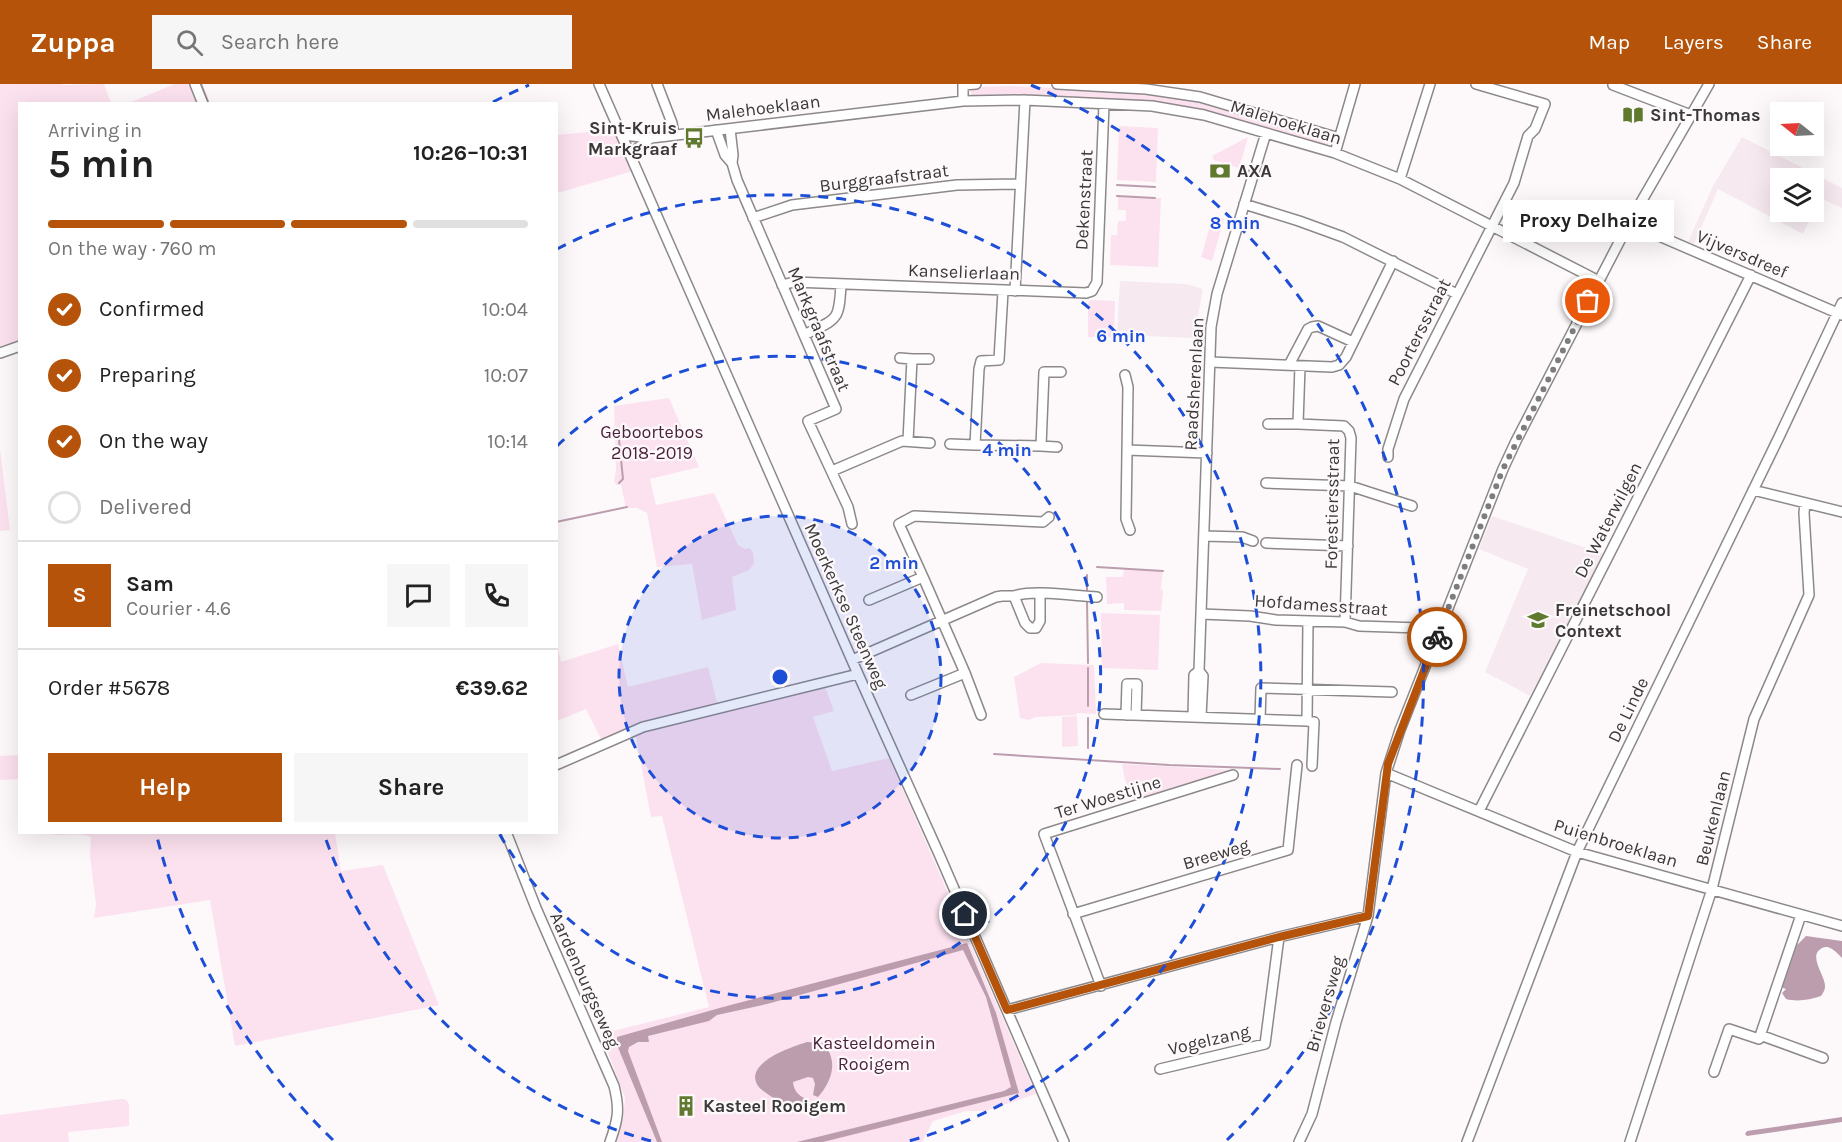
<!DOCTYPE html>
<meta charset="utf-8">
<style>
:root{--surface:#fff;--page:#f6f6f6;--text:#222;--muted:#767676;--line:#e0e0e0;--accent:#b45309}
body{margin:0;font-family:Karla,sans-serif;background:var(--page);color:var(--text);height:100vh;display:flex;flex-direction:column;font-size:22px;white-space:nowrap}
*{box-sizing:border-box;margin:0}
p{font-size:20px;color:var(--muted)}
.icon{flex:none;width:33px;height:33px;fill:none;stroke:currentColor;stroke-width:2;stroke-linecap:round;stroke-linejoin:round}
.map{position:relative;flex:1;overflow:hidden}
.panel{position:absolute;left:18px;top:18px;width:540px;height:732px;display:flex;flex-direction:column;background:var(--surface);border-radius:0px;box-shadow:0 6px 24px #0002}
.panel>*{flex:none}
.needle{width:39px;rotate:288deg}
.buttons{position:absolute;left:1770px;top:18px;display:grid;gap:12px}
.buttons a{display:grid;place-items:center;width:54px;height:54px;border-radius:0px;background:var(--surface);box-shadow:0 6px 24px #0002;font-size:30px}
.pin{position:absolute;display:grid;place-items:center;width:51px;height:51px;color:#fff;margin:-26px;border:3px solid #fff;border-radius:50%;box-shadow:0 2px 6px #0007}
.courier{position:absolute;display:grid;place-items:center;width:60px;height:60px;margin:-30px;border:4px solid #b45309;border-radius:50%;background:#fff;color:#222;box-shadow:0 2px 8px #0007}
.bubble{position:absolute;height:42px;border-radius:0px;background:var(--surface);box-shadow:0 6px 24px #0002;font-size:20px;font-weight:700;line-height:42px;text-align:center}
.headline em{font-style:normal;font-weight:700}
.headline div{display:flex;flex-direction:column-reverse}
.headline{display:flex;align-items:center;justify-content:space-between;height:102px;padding:0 30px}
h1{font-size:39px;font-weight:700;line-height:45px}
.bar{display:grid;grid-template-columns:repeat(4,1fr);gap:9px 6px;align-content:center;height:72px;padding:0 30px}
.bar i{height:8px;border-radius:4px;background:var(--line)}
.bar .current{background:var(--accent)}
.bar p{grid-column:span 4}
.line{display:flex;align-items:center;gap:15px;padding:0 30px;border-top:2px solid var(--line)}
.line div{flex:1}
.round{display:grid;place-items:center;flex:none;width:63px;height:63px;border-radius:0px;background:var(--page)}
ol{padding:0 30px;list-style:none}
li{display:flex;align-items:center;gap:18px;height:66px}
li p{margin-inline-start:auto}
li .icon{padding:6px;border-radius:50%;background:var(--accent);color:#fff;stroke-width:4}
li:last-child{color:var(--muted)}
li i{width:33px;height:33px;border:3px solid var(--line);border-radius:50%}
.cta{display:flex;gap:12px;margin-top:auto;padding:12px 30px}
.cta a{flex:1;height:69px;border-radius:0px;background:var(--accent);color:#fff;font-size:24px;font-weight:700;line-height:69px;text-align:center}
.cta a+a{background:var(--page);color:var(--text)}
header{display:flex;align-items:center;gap:36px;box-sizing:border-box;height:84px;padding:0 30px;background:var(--accent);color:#fff}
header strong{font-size:28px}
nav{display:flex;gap:33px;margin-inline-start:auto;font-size:21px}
.search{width:420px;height:54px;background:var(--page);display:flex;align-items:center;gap:15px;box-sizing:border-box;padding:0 21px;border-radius:0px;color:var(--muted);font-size:22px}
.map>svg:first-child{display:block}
.built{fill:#f6e9f0;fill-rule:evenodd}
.green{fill:#fce1ef}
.water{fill:#bc9dae}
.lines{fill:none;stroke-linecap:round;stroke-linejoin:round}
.stream{stroke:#bc9dae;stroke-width:2}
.minor-casing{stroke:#8d898b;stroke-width:12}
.minor{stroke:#fff;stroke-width:9}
.done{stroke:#7e7c7d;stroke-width:6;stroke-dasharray:0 10.8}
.route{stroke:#b45309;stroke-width:8}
.ring{fill:none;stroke:#1d4ed8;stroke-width:3;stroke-dasharray:10 8}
.labels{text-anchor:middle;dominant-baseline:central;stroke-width:4.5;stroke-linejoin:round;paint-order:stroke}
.street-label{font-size:18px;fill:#3a3839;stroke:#fdf9fb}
.poi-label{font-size:18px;font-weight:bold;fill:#3a3839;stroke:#fdf9fb;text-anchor:start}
.park-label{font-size:18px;fill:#491f39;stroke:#fdf9fb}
.centre{fill:#1d4ed8;stroke:#fdf9fb;stroke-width:3}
.ring-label{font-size:18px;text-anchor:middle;font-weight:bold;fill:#1d4ed8;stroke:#fdf9fb;stroke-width:4.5;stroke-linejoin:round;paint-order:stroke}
</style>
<header>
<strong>Zuppa</strong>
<div class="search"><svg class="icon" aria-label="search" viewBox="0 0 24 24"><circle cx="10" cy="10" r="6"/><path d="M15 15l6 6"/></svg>Search here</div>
<nav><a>Map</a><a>Layers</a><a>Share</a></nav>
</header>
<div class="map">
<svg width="1842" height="1058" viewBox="0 0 1842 1058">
<rect width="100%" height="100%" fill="#fdf9fb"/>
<path class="built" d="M1742,53L1842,104V124L1820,114L1803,150L1718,105L1694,160L1688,158L1713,102ZM1780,94H1814V128H1780Z
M1120,197L1186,200L1203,205L1194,254L1117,251Z
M1492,432L1604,470L1530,612L1485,588L1528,485L1479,465Z"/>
<path class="green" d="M0,0H62L63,1L104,0L111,19L20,20L19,262L0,269Z
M175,0H190L198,19L126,20Z
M1011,2L1148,8L1198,16L1328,54L1329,59L1326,63L1193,26L973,12L971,10V4L974,3Z
M1119,42L1158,44L1156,98L1117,96Z
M619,45L637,86L557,109V51Z
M1248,53L1239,84L1214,76L1212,72Z
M1118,113L1161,114L1158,183L1110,181L1111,151H1117L1118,137H1126V126H1118Z
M1213,132L1224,135L1212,177L1201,173Z
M1091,216L1115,217L1114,253H1088V219Z
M669,314L699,383L650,395L656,421L714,409L738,461L745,465L750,464L753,469L754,479L749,486L732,493L736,526L702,536L692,480L657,483L647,429L637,424H626L621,401H616L614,397L616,386L614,322Z
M0,365L10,446L0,447Z
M1124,485L1163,487L1161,504L1163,507L1161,527L1124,526V519L1107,520L1106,493H1123Z
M1101,529L1160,531L1158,586L1102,584Z
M556,558L561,578L618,560L628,603L708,583L718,622L602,657L586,625L557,637Z
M1041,579L1094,581L1096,630L1077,629L1076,631L1036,633L1028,636L1020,634L1014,593Z
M825,603L834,627L813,633L832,687L889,674L1036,1010L986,1027H966L933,1037L922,1058H616L623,1036L625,1014L601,950L709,923L662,732L651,733L635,648Z
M1077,632L1078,662L1062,663V633Z
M19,671V695L0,696V672Z
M1122,680L1231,686V689L1136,718L1125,696Z
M46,749H335L341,787L383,781L439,921L235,962L210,816L94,834L96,820L90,772L91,753C75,747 60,754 46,749Z
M121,1015L126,1016L129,1020V1042L68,1048L69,1058H0V1031Z"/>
<path class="water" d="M1806,852L1842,857V874C1837,869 1830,860 1822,864C1807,872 1826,892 1825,903C1825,906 1823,909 1821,912C1809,916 1798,918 1786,915L1782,909L1786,905L1783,904V901L1797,861Z
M967,859L996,929L1019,1009L823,1058H797L1004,1007L1011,1003L986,913L963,866L767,920L717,931L709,937L648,952L649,958H638L629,963L628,967L662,1058H657L617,961V953L723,923Z
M807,958L823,959C839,977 832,997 818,1013L813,1011L815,1000L813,994L808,993L793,998C794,1007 798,1011 806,1015L803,1024C791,1023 779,1019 769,1011C765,1008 761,1006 758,1002C743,979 791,963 807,958Z
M1842,1033V1038L1747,1052L1745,1050L1747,1047Z"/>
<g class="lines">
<path class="stream" d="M201,0L209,20
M1117,101L1155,103
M1117,112L1155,114
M619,399L623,395L619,356
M556,438L627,423
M1097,483L1163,487
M1087,491V508
M1087,516L1088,579
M1088,584V622
M1088,634V664
M994,670L1169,681L1280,685"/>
<g class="minor-casing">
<path id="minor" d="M195,0L203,20
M599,0L858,590L939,770L1064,1058
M657,0L672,39L674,51
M963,0V17
M1057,0L1146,5L1200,13L1339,54
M963,1L976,0
M1613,1L1691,31
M730,45L733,71L732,79
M716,46L725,71L732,79L737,96L836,325L808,337L848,423L852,440
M622,51L651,54L963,17L1025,16L1152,22L1204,31L1335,69L1400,95L1599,197
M1335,69L1355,0
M630,70L651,54
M1400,95L1430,0
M1244,120L1299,137L1343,153L1457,210
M753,134L792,121L957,101L1020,100
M1629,139L1842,231
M782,201L794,198L1086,209L1092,207L1097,198L1104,20
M1015,207L1025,16
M804,251C837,234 839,239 841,200
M0,269L20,262
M900,274L912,275L908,357
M912,275H929
M1210,278L1332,283L1339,281L1346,273L1393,177
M1289,281L1308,245L1312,243L1318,242L1353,258
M1300,282L1298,340L1344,342L1349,347L1351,354L1345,538
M1125,291L1128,303L1126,435L1130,446
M1268,340H1298
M950,360L975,361L979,285L981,277L999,276L1003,207
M975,361L1041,362
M1057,363L1041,362L1044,288H1061
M1127,366L1207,369
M1388,373V365L1404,315L1514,99L1528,52L1535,45L1545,20L1476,0
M832,387L902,357L930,359
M1266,399L1350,402L1412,422
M1753,406L1842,428
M1204,452L1242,453L1253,457
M1266,459L1348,462
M923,493L899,440L914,432L1043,438L1049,433
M1040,510V537L1036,544H1030L1025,539L1014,512C1032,505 1076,512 1097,513
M869,516L923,493L965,589L911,611
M1201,530L1250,532L1276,536L1345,538L1359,542L1420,544L1438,551
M852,576L996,513L1002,512H1014
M1199,587L1203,592L1201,633
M965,589L981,631
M1104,630L1307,637L1308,537
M1126,631L1127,600H1137L1136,631
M1193,633L1194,591L1199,587L1211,243L1217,210L1266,49
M1260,636L1261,604L1392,608
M1307,637L1314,638L1312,682
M556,681L643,643L858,590
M1386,689L1577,768L1842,842
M1479,727L1751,191
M506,748L536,824L614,1002C620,1025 618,1036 610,1058
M1073,830L1288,766L1297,681
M1101,902L1044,750L1233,691
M1007,926L1279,853L1368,832
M1760,951L1823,974
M1160,985L1265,960L1279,853
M1714,988L1729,945L1759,955L1801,831
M1299,1058L1312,1030L1336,938L1368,832L1386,689L1400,646L1503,385L1516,357L1629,139L1709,0
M1467,1058L1577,768L1779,353L1842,219
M1630,1058L1712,805L1754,635L1809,511L1804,429L1805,419"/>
</g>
<use href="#minor" class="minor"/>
</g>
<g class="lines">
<path class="done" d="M1437,553L1503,385L1588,217"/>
<path class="route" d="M965,830L1007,926L1279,853L1368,832L1388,680L1437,553"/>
</g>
<circle cx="780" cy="593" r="161" fill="#1d4ed8" fill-opacity=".12"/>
<g class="ring">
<circle cx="780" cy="593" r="161"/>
<path d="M557 362A321 321 0 1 1 499 749"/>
<path d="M651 1057A482 482 0 0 1 324 750M557 165A482 482 0 1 1 909 1057"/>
<path d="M333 1056A643 643 0 0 1 156 749M493 18A643 643 0 0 1 529 1M1031 1A643 643 0 0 1 1227 1056"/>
</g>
<defs>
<g id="library-bare" transform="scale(1.62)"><path d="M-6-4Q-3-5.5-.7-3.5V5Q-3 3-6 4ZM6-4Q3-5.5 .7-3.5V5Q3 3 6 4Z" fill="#5f7a2e" stroke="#fdf9fb" stroke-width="2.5" paint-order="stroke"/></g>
<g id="bus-bare" transform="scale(1.62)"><path d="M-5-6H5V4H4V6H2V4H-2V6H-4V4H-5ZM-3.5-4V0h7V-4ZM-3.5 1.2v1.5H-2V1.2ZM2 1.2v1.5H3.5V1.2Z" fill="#5f7a2e" stroke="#fdf9fb" stroke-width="2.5" paint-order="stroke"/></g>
<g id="bank-bare" transform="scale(1.62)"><path d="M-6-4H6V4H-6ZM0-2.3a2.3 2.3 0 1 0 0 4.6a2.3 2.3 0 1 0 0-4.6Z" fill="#5f7a2e" stroke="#fdf9fb" stroke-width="2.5" paint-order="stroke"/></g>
<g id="school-bare" transform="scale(1.62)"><path d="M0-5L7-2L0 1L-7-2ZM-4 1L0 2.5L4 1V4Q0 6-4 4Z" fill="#5f7a2e" stroke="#fdf9fb" stroke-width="2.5" paint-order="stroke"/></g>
<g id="building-bare" transform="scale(1.62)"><path d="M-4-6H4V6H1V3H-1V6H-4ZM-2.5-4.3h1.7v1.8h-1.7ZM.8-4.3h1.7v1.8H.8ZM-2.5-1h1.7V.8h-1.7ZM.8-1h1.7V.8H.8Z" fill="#5f7a2e" stroke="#fdf9fb" stroke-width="2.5" paint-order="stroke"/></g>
</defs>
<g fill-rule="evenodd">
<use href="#library-bare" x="1633" y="31"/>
<use href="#bus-bare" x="694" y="54"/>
<use href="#bank-bare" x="1220" y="87"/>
<use href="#school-bare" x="1538" y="536"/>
<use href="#building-bare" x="686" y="1022"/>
</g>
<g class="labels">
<g class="street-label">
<text transform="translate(763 24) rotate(-7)">Malehoeklaan</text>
<text transform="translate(1286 38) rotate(17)">Malehoeklaan</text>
<text transform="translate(884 94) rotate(-7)">Burggraafstraat</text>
<text transform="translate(1084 116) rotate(-87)">Dekenstraat</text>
<text transform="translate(1742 170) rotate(23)">Vijversdreef</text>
<text transform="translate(964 188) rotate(2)">Kanselierlaan</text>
<text transform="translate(819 245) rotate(67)">Markgraafstraat</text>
<text transform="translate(1419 248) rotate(-63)">Poortersstraat</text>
<text transform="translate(1194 300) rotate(-87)">Raadsherenlaan</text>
<text transform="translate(1332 420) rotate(-89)">Forestiersstraat</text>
<text transform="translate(1608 436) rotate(-63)">De Waterwilgen</text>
<text transform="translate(1321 521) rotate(4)">Hofdamesstraat</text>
<text transform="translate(846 522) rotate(66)">Moerkerkse Steenweg</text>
<text transform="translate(1628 626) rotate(-64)">De Linde</text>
<text transform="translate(1108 713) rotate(-17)">Ter Woestijne</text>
<text transform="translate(1713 734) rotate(-76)">Beukenlaan</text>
<text transform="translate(1616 759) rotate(17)">Puienbroeklaan</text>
<text transform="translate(1216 770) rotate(-17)">Breeweg</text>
<text transform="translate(585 896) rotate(66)">Aardenburgseweg</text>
<text transform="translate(1325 920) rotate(-74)">Brieversweg</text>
<text transform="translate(1209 956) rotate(-13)">Vogelzang</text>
</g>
<g class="poi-label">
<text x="1650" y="31">Sint-Thomas</text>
<text x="677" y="44" text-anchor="end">Sint-Kruis<tspan x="677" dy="21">Markgraaf</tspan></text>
<text x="1237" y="87">AXA</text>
<text x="1555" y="526">Freinetschool<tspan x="1555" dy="21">Context</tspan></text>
<text x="703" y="1022">Kasteel Rooigem</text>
</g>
<g class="park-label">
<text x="652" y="348">Geboortebos<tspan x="652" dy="21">2018-2019</tspan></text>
<text x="874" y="959">Kasteeldomein<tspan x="874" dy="21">Rooigem</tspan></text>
</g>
</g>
<circle cx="780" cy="593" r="9" class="centre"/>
<g class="ring-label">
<text x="1235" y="145">8 min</text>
<text x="1121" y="258">6 min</text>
<text x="1007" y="372">4 min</text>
<text x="894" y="485">2 min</text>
</g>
</svg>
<div class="buttons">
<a><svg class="needle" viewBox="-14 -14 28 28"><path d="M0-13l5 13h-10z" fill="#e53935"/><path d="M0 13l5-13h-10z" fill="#767676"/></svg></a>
<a><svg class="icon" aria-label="layers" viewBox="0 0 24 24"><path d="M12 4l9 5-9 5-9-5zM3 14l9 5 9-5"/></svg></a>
</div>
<div class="pin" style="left:1588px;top:217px;background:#ea580c"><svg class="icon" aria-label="bag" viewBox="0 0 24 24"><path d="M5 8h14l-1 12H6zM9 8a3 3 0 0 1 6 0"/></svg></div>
<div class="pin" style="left:965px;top:830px;background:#1f2937"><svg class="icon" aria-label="home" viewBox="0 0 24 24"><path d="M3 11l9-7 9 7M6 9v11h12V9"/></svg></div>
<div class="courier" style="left:1437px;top:553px"><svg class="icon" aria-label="bike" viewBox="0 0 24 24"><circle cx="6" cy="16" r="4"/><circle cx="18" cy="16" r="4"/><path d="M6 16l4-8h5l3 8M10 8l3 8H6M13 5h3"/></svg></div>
<div class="bubble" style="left:1503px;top:116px;width:171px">Proxy Delhaize</div>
<section class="panel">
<div class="headline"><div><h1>5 min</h1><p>Arriving in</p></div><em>10:26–10:31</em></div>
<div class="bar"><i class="current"></i><i class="current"></i><i class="current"></i><i></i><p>On the way · 760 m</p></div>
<ol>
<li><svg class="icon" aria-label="check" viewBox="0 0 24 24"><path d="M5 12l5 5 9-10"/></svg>Confirmed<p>10:04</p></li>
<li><svg class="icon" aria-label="check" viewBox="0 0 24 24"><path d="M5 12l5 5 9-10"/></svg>Preparing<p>10:07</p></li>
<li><svg class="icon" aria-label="check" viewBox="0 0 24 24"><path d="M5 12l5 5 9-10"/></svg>On the way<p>10:14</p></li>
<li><i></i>Delivered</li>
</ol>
<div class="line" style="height:108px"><b class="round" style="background:var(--accent);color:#fff">S</b><div><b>Sam</b><p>Courier · 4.6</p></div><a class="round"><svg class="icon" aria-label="chat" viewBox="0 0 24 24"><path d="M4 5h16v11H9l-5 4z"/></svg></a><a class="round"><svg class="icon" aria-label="phone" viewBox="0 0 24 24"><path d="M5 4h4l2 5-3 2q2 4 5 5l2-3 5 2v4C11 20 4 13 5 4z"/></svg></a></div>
<div class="line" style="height:78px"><div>Order #5678</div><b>€39.62</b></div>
<div class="cta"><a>Help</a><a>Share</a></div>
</section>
</div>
